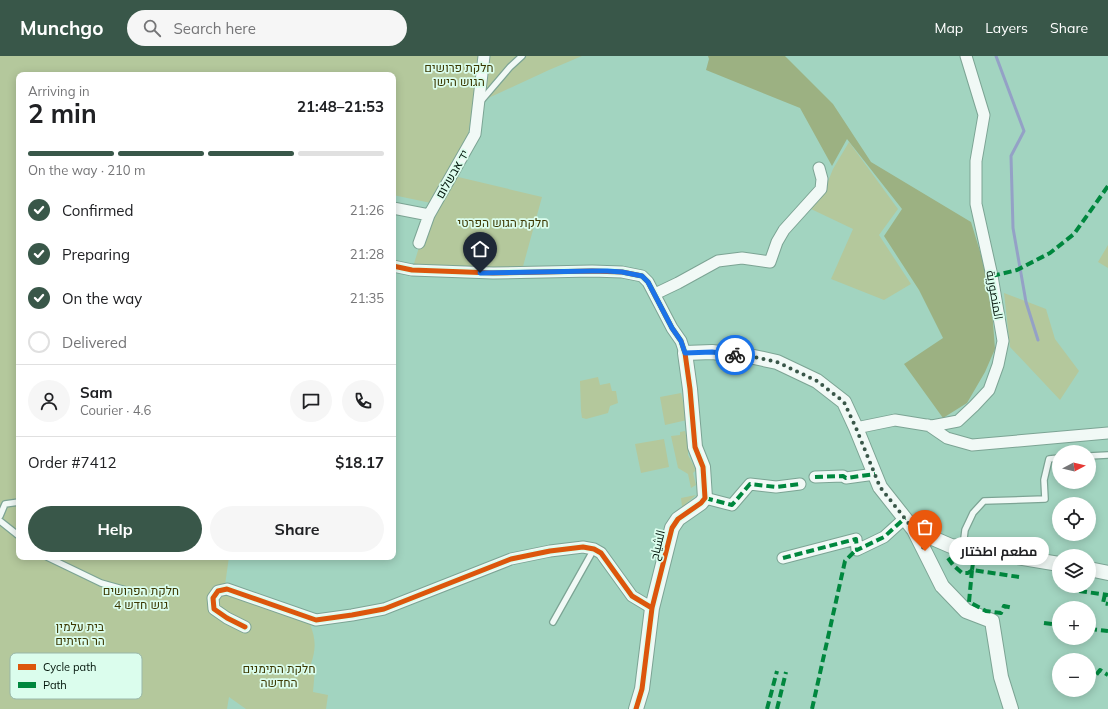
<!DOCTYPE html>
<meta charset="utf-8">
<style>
:root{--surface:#fff;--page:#f6f6f6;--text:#202124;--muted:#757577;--line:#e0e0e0;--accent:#395749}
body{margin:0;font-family:Mulish,Cairo,Heebo,sans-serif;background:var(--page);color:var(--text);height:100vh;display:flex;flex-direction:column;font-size:15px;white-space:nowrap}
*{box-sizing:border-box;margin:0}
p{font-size:13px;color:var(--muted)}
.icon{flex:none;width:22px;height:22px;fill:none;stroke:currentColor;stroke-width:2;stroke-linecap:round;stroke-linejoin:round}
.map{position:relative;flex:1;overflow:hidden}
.sheet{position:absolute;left:16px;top:16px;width:380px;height:488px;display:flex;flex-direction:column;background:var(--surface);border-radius:8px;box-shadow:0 2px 10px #0003}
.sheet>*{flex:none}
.needle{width:26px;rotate:83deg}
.controls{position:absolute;left:1052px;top:389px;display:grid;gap:8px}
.controls a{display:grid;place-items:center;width:44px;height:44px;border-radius:50%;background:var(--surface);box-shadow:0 2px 10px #0003;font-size:20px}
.pin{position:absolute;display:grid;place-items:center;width:34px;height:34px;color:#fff;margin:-41px -17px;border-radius:50% 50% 50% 0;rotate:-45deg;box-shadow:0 0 4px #0007}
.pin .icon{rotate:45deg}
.courier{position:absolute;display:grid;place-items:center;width:40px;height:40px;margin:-20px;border:3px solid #1a73e8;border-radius:50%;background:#fff;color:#222;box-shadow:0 1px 5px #0007}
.bubble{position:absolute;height:28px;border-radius:14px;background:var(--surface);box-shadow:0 2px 10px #0003;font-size:13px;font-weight:700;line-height:28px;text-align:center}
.overview em{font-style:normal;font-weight:700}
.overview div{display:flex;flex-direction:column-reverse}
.overview{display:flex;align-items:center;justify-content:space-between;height:68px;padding:0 12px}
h1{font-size:26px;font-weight:700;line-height:30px}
.bar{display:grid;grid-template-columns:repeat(4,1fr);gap:6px 4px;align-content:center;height:48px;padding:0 12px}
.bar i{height:5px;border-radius:3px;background:var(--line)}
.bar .on{background:var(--accent)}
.bar p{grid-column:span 4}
.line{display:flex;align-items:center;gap:10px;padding:0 12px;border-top:1px solid var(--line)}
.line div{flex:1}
.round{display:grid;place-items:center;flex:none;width:42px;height:42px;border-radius:21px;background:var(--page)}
ol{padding:0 12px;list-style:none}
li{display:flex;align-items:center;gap:12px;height:44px}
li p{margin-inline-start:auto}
li .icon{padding:4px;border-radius:50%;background:var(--accent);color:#fff;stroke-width:4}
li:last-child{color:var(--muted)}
li i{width:22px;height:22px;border:2px solid var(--line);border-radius:50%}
.action{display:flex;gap:8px;margin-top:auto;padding:8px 12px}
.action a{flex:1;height:46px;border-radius:24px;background:var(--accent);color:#fff;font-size:16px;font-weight:700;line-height:46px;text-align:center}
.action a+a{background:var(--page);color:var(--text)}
header{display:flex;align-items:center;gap:24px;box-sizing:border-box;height:56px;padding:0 20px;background:var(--accent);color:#fff}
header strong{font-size:19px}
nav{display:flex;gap:22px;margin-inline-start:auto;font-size:14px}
.search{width:280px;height:36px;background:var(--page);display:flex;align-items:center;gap:10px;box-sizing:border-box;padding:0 14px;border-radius:22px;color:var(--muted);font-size:15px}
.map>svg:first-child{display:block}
.green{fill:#b4c89c}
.forest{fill:#9cb182}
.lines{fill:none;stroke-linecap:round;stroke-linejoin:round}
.stream{stroke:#94a1c6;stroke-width:3}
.service-casing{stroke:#7ca494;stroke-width:8}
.minor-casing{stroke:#7ca494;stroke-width:13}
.tertiary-casing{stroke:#7ca494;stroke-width:16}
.service{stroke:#f1f9f6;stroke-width:5.5}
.minor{stroke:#f1f9f6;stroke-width:11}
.tertiary{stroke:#f1f9f6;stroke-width:14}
.quiet{stroke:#00873e;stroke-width:4;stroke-dasharray:8 4;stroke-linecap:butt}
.cycleway-casing{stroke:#dbfded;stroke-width:8}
.cycleway{stroke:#dc560c;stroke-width:5}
.done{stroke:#395749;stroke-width:4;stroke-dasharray:0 7.2}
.route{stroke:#1a73e8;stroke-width:5}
.labels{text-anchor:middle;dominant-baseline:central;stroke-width:3.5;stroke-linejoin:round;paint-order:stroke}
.park-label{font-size:12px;fill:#3b3700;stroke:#dbfded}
.street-label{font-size:12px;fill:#001309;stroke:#dbfded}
.key{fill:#dbfded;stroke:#99b7a9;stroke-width:1}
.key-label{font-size:11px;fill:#001309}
</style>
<header>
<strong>Munchgo</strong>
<div class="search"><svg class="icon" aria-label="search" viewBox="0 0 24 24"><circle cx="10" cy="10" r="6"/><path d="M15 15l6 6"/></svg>Search here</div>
<nav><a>Map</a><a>Layers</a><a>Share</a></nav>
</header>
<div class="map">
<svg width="1108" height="653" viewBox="0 0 1108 653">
<rect width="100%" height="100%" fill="#a2d4c0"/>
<path class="green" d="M0,0H481L468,79L431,147L393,139V19H19V501H229L225,529L228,537L310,568C316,583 316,593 311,608L315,613L313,636L328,639L326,653H246L229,641L227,653H0Z
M486,0H582L549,14L484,44Z
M849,86L898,153L879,179L911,228L884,244L831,223L853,173L811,153L822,140L833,113Z
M454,120L542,141L522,214H412L429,159Z
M1108,189V212L1098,206Z
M1004,237L1046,253L1055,283L1079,315L1060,344L1010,291Z
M598,321L600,329L610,327L612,335H616L618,347L610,350L608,357L586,363L583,362H582L581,355L580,325Z
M681,337L687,364L665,369L660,341Z
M685,375L688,388V399L696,414L693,417L696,429L691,432L688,418L678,412L671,380L680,379V376Z
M664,383L669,411L641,417L635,388Z
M696,439L682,451L681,442Z"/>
<path class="forest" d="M708,0H785L833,48L871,106L971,166L990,228L995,293L985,316L967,347L943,362L904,308L943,282L919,234L884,180L902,153L847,83L832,110L800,52L706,14L709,3Z"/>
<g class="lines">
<path class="stream" d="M996,0L1024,75L1011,100L1013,172L1026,246L1038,284"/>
<g class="service-casing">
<path id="service" d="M481,45L510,11L522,0
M1089,400L1108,399
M0,460L5,448L19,446
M0,465L19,480
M963,491L965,474L973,457L984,445L1045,443L1044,424L1049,403L1059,402
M47,501L101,527L126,534
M553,566L594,493"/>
</g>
<g class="minor-casing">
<path id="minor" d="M393,152L429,159
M419,187L429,159L475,78L484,0
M393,210L412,214L493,217L592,215L622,216L642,220L648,226L672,272L681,285L685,297
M655,238L678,227L718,205L742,202L770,206L777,186L784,174L821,133L822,123L819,112
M928,369L947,382L972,389L1108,377
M856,372L895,364L932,370L958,365L974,350L989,334L998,309L1003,285L992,220L976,148V105L984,59L966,0
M815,421L843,420L846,422L875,418
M705,442L732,449L750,428L776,431L800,428
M783,502L856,483L857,494L884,481L905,462
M245,571L227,562L214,553L213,542L218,535L227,533L316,564L352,559L384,553L511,503L550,495L583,491L594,493L601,497L632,540L652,552"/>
</g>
<g class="tertiary-casing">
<path id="tertiary" d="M914,474L942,530L966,555L992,565L1001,621L1011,653
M1089,513L1108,517
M636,653L642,633L652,552L672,472L678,463L701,447L705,442L703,411L695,391L690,333L685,297L712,296L754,301L777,306L817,325L844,346L856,372L880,431L914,474L951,490L1059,508"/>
</g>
<use href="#service" class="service"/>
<use href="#minor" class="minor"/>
<use href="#tertiary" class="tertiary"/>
<path class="quiet" d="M992,220L1017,214L1050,197L1074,178L1108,130
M815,421L843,420L846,422L875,418
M705,442L732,449L750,428L776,431L800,428
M975,494L972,514L1019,521
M783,502L856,483L857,494L884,481L905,462
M948,502L953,509L962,517H968L972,514
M972,514L969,546L986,555L1001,557L1004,550L1013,552
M1079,535L1108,539
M1105,538L1103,547L1108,548
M1044,567L1059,569
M1089,573L1108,575
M1089,628L1100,614L1108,619
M1082,636L1084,634
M767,653L777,615
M777,653L786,616
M812,653L845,505L854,496L857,494"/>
<g class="cycleway-casing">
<path id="cycleway" d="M393,210L412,214L493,217L592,215L622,216L642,220L648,226L672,272L681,285L685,297L690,333L695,391L703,411L705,442L701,447L678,463L672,472L652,552L642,633L636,653
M245,571L227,562L214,553L213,542L218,535L227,533L316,564L352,559L384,553L511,503L550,495L583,491L594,493L601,497L632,540L652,552"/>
</g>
<use href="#cycleway" class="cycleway"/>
</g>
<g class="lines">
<path class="done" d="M735,299L754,301L777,306L817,325L844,346L856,372L880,431L914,474L925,495"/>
<path class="route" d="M480,217L592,215H607L622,216L642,220L648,226L672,272L681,285L685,297L712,296L735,299"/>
</g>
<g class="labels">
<g class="park-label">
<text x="459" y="11">חלקת פרושים<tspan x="459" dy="14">הגוש הישן</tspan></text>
<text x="503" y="166">חלקת הגוש הפרטי</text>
<text x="141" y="534">חלקת הפרושים<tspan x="141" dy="14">גוש חדש 4</tspan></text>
<text x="80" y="570">בית עלמין<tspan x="80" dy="14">הר הזיתים</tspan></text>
<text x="279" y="612">חלקת התימנים<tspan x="279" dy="14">החדשה</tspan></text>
</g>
<g class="street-label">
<text transform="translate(452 118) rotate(-60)">יד אבשלום</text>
<text transform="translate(995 239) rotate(80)">المنصورية</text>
<text transform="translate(657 489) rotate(-76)">الشياح</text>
</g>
</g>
<rect x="10" y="597" width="132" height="46" rx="6" class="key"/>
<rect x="18" y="608" width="18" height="6" fill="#dc560c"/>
<rect x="18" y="626" width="18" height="6" fill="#00873e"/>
<g class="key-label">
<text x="43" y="615">Cycle path</text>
<text x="43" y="633">Path</text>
</g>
</svg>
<div class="controls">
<a><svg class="needle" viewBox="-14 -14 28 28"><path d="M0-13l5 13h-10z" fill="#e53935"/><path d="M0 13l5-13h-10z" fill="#757577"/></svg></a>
<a><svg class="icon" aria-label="locate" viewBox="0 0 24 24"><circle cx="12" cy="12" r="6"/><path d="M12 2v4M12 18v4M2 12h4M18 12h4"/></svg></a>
<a><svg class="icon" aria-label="layers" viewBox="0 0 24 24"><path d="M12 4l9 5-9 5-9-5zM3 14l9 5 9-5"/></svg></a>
<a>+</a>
<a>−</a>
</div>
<div class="pin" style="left:925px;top:495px;background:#ea580c"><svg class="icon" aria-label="bag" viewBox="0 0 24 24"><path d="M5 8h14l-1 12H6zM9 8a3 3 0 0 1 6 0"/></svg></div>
<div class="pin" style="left:480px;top:217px;background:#1f2937"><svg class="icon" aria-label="home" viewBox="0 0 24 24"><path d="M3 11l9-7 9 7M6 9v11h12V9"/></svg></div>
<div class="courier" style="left:735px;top:299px"><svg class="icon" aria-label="bike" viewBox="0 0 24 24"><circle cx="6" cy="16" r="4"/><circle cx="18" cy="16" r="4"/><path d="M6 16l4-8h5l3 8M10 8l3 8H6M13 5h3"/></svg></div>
<div class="bubble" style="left:949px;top:481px;width:100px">مطعم اطختار</div>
<section class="sheet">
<div class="overview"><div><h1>2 min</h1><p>Arriving in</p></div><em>21:48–21:53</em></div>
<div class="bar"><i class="on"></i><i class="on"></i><i class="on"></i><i></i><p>On the way · 210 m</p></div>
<ol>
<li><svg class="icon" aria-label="check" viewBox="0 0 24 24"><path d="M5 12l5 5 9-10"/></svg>Confirmed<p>21:26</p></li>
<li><svg class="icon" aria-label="check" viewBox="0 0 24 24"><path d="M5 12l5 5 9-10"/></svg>Preparing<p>21:28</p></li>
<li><svg class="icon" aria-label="check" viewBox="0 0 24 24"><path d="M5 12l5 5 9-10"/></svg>On the way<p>21:35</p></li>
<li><i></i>Delivered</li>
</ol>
<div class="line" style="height:72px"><a class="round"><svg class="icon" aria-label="person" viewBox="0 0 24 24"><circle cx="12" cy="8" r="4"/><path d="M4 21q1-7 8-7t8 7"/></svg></a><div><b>Sam</b><p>Courier · 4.6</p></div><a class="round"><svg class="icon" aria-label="chat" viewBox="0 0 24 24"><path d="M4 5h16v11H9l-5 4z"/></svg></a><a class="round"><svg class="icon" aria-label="phone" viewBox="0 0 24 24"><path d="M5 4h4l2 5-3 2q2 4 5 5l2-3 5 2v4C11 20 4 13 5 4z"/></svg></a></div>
<div class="line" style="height:52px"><div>Order #7412</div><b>$18.17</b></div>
<div class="action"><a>Help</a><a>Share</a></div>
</section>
</div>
